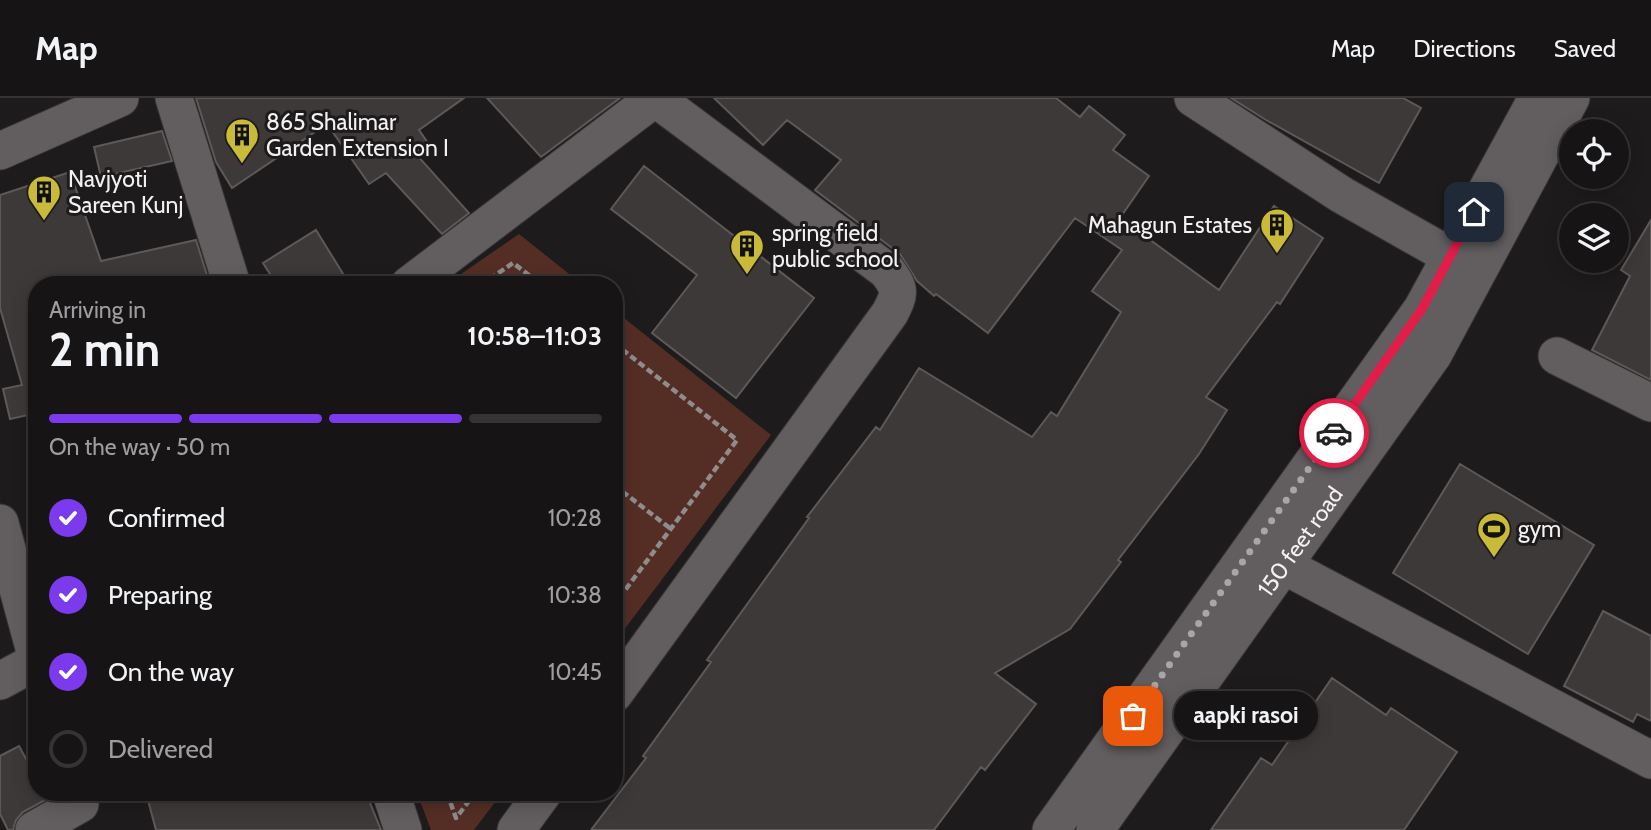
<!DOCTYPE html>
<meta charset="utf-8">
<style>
:root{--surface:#161415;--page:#232122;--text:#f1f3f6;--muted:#9e9ea0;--line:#353334;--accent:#7c3aed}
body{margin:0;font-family:Cabin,sans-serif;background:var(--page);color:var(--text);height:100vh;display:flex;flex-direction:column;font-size:26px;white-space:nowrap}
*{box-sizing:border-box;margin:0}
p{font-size:23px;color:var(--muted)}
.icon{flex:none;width:38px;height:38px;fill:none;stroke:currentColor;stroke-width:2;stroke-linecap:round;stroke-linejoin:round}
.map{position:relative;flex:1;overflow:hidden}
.panel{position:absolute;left:28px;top:178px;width:595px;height:525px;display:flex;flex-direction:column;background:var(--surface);border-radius:28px;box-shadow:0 4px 18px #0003,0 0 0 2px var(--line)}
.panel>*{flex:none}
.buttons{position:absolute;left:1559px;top:21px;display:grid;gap:14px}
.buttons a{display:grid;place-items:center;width:70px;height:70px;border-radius:50%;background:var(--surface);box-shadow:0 4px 18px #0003,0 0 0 2px var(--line);font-size:35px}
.pin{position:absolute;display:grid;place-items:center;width:60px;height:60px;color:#fff;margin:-30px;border-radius:14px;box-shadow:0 4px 10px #0006}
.courier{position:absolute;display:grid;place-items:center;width:70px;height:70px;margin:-35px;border:5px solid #e11d48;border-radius:50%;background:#fff;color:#222;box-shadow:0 2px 9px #0007}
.bubble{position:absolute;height:49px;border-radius:24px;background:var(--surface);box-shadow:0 4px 18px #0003,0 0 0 2px var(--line);font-size:23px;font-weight:700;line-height:49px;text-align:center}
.overview em{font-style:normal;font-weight:700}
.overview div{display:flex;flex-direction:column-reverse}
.overview{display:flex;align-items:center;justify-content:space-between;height:119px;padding:0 21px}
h1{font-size:46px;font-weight:700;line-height:52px}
.bar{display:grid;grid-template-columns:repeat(4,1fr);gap:10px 7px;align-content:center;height:84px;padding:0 21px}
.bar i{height:9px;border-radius:5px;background:var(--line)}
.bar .on{background:var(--accent)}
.bar p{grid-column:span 4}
ol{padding:0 21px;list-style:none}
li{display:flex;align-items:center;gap:21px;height:77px}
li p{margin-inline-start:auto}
li .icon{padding:7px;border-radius:50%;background:var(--accent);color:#fff;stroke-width:4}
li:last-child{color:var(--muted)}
li i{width:38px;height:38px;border:4px solid var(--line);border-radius:50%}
header{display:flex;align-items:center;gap:42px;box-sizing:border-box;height:98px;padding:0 35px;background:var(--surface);border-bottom:2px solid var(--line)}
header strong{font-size:33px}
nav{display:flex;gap:38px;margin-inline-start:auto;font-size:24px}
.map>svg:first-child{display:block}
.green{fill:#542e24}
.building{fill:#3d3939;stroke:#5d5959;stroke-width:2}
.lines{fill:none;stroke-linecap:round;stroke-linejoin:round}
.minor-casing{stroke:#373536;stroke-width:39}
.path{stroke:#8f8c8d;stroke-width:4.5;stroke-dasharray:7 3.5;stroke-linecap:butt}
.minor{stroke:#625e60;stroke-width:37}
.done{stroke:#a8a6a7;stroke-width:7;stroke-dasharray:0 12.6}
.route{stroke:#e11d48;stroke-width:9}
.labels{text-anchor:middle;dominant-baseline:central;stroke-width:6;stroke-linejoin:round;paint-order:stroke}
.poi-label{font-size:23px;fill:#f3f1f2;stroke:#1e1b1c;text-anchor:start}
.street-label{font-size:23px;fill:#f3f1f2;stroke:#1e1b1c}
</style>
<header>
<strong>Map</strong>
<nav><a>Map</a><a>Directions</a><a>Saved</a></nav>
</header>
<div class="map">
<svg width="1651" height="732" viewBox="0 0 1651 732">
<rect width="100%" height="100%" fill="#1e1b1c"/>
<path class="green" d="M519,136L583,187H445Z
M614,212L771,337L614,545Z
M417,695H502L474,732H431Z"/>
<path class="building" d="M196,0H464L419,32L428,45L415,55L469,115L442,136L386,75L369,86L327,26L232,90L216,64Z
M487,0H620L541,59Z
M714,0H1056L1080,19L1089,8L1125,37L1113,52L1149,78L1120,120L1219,192L1274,108L1323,140L1280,206L1277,204L1206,299L1227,312L1199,356L1118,462L1121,464L1070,531L995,575L1036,606L985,672L981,669L934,732H591L646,660L643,658L711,564L707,562L809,420L807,419L876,329L880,332L919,270L1032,339L1051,314L1057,318L1121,214L1092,193L1122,152L1075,120L988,235L936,196L934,198L917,183L900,156L815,92L841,62L787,22L763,47Z
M1231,0H1403L1421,10L1379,85L1266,22Z
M162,33L172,63L101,79L94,49Z
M644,68L814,200L736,300L652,235L697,177L611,111Z
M70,74L101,163L196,142L210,187H37V315L10,321L3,291L22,287L0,210V97Z
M1651,122V282L1592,252L1630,178L1621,172Z
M316,132L350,187H277L263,165Z
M1460,366L1594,447L1528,556L1393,475Z
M1603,513L1651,538V623L1637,616L1633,624L1564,588Z
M1332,580L1386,617L1391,610L1457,654L1404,732H1211L1261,660L1272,667Z
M19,648L37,681V695H44L47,701L23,714L16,722L13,732H8L0,716V658Z
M146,695H366L381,732H156Z"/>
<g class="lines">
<g class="minor-casing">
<g id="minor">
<path d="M174,0L232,187"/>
<path d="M1193,0L1342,97L1450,158L1471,167"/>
<path d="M0,53L120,0"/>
<path d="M409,187L655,0"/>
<path d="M1557,258L1651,305"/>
<path d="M0,425L37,561"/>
<path d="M1262,456L1651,662"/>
<path d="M0,583L37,563"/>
<path d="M614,596L890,215C900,195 901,192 887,173L655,0"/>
<path d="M391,695L403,732"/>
<path d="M34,732L80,706"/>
<path d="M516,732L543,695"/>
<path d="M1051,732L1422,211L1537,0"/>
<path id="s1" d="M1095,732L1433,257L1571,0"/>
</g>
</g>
<path class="path" d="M481,187L513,165L542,187
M614,245L737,342L614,507
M614,387L671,431
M447,695L456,720L475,695"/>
<use href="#minor" class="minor"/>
</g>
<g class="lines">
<path class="done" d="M1133,618L1334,335"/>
<path class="route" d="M1334,335L1422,211L1474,114"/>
</g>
<defs>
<g id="building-pin" transform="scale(1.75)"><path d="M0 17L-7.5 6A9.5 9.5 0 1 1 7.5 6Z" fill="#caba39" stroke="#1e1b1c"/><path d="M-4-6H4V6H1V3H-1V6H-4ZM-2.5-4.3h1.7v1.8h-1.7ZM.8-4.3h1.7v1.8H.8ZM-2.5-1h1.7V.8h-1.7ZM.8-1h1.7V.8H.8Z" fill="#111"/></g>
<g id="stadium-pin" transform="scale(1.75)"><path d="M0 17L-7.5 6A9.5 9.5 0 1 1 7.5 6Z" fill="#caba39" stroke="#1e1b1c"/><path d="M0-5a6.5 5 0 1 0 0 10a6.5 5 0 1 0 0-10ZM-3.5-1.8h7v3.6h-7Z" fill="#111"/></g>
</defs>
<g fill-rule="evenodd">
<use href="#building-pin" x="242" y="37"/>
<use href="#building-pin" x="44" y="94"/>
<use href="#building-pin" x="1277" y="127"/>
<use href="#building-pin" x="747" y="148"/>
<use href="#stadium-pin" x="1494" y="431"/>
</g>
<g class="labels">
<g class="poi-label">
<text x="266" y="24">865 Shalimar<tspan x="266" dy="26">Garden Extension I</tspan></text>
<text x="68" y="81">Navjyoti<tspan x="68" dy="26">Sareen Kunj</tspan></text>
<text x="1252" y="127" text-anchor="end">Mahagun Estates</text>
<text x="772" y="135">spring field<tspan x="772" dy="26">public school</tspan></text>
<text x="1518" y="431">gym</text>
</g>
<g class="street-label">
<text stroke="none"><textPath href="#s1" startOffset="354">150 feet road</textPath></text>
</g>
</g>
</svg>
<div class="buttons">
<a><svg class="icon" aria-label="locate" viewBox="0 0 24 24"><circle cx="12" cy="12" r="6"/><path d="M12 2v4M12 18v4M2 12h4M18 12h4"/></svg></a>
<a><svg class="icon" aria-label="layers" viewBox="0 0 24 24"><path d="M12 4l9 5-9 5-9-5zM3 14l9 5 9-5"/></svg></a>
</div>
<div class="pin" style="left:1133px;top:618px;background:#ea580c"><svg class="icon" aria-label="bag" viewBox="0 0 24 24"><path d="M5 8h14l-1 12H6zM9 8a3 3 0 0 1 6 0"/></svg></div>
<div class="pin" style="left:1474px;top:114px;background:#1f2937"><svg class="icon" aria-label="home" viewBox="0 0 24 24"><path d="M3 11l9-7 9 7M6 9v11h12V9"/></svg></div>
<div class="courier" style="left:1334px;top:335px"><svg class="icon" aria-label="car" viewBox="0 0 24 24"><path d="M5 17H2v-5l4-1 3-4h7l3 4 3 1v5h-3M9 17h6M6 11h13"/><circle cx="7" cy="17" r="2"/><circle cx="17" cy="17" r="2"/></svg></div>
<div class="bubble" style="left:1174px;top:593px;width:144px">aapki rasoi</div>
<section class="panel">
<div class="overview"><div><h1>2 min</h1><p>Arriving in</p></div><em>10:58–11:03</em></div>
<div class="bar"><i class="on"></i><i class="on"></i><i class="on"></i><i></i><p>On the way · 50 m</p></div>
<ol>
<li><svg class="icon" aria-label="check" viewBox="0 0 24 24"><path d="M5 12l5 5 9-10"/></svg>Confirmed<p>10:28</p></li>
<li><svg class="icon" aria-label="check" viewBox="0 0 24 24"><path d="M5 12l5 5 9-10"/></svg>Preparing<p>10:38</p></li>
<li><svg class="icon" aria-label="check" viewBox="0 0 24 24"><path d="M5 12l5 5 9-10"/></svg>On the way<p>10:45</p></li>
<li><i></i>Delivered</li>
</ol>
</section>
</div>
